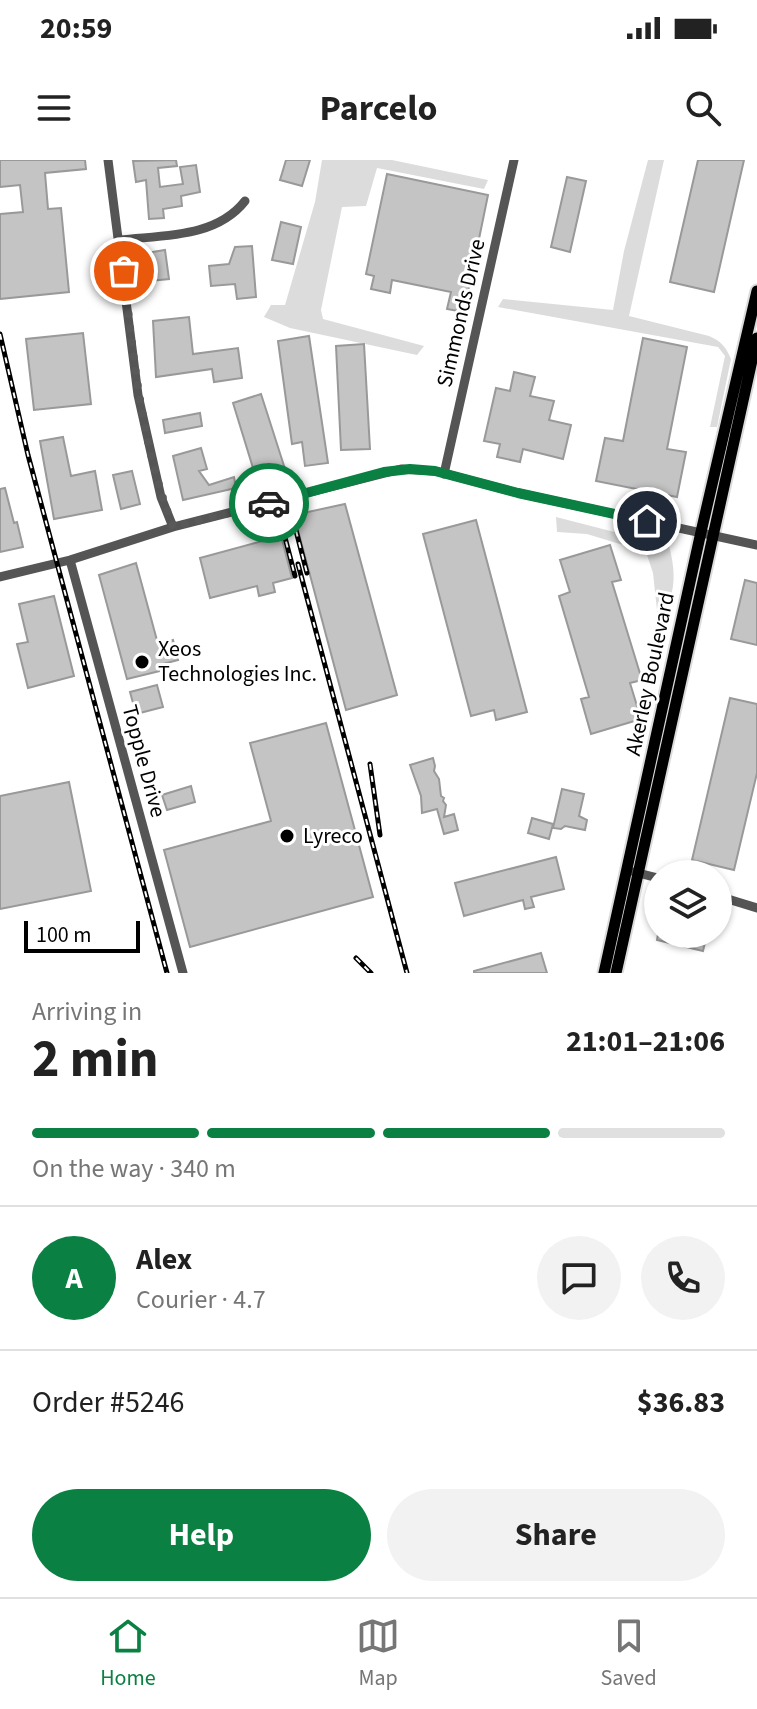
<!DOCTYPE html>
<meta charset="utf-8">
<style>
:root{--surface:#fff;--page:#f2f2f2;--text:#222;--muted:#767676;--line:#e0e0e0;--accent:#0b8043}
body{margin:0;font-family:"Source Sans 3",sans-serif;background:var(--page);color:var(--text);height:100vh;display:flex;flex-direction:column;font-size:30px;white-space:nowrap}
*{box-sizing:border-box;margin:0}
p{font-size:26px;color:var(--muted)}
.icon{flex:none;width:44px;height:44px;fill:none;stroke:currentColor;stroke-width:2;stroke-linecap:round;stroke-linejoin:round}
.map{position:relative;height:813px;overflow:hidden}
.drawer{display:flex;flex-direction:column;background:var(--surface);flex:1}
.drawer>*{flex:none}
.buttons{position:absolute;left:644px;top:700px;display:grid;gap:16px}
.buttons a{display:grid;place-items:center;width:88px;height:88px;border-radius:50%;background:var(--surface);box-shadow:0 2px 6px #0004;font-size:40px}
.scale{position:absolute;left:24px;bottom:20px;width:116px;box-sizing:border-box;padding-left:8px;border:4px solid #000;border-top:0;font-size:22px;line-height:28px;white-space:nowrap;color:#000;-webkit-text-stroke:6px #fff;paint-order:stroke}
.pin{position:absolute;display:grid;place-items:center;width:68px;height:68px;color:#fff;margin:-34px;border:4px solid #fff;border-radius:50%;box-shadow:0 2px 8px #0007}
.courier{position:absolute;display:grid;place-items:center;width:80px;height:80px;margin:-40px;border:6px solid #0b8043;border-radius:50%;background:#fff;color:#222;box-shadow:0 2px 10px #0007}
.summary em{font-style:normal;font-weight:700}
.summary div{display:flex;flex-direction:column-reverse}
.summary{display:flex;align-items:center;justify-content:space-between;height:136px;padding:0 32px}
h1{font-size:52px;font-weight:700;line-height:60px}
.bar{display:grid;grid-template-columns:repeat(4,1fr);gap:12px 8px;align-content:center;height:96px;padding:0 32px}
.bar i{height:10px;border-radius:6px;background:var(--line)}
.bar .on{background:var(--accent)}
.bar p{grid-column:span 4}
.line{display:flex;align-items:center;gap:20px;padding:0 32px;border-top:2px solid var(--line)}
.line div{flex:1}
.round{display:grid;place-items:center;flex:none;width:84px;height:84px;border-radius:42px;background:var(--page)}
.button{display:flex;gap:16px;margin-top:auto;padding:16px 32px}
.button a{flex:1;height:92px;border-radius:48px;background:var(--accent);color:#fff;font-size:32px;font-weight:700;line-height:92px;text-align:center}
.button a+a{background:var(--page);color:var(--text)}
.status{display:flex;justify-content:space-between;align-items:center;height:56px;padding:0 40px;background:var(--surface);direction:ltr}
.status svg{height:22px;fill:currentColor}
header{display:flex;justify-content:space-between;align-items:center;height:104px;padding:0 32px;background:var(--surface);font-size:36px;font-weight:700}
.dock{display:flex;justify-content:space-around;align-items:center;height:112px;border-top:2px solid var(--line);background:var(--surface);font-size:22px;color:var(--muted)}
.dock a{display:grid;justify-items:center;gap:4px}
.dock .on{color:var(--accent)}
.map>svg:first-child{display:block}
.green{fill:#dcdcdc}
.building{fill:#c4c4c4;stroke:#999;stroke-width:2}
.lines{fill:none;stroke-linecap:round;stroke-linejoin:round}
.major-casing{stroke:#dbdbdb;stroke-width:15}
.minor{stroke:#555;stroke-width:9}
.major{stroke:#000;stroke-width:11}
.rail-casing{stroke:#000;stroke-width:5}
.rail{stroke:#fff;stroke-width:2;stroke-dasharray:6;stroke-linecap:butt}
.done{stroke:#595959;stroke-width:8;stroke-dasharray:0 14.4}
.route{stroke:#0b8043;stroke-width:10}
.poi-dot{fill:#000;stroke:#fff;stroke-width:3}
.labels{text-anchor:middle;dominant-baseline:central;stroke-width:6;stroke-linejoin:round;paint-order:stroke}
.street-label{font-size:22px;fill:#000;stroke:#fff}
.poi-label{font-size:22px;fill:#000;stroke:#fff;text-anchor:start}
</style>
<div class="status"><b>20:59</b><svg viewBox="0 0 49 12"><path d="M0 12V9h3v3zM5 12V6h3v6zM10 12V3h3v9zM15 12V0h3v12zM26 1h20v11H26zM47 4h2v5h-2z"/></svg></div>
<header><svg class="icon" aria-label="menu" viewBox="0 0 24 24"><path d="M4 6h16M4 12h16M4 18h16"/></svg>Parcelo<svg class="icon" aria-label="search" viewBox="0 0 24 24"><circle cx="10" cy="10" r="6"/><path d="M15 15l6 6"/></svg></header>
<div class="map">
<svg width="757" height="813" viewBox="0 0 757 813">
<rect width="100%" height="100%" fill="#fff"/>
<path class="green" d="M322,0H392L488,20L484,29L377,8L366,46L342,47L321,150L323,159L424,186L417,195L290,168L264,157L271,145H285L315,42Z
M648,0H664L629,156L709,176C721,181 726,187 731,199L717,267H710L725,196L718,187L498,147L503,139L613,150L624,91Z
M556,357L669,386C676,411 677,438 658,459L653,413L646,392L587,374L557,372Z"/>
<path class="building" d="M0,0H85L86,9L45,13L48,49L61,48L69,132L0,139V54L23,52L20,25L0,27Z
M176,0L177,6L158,8L160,27L183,24L180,7L196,5L200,32L181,36L182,46L163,49L164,58L149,59L146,20L136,22L133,1Z
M286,0H310L302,26L280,20Z
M698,0H744L714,132L670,122Z
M387,14L488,35L464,152L447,149L451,132L392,120L390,133L371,129L374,116L366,114Z
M567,17L586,21L570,92L551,87Z
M281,62L301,67L293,104L272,100Z
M252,86L256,137L237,139L235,124L211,126L209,106L229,104L235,87Z
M165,90L169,119L150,121L146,93Z
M189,157L193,194L238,188L242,218L214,222L212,209L156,217L153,161Z
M83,173L91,244L34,250L26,179Z
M309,176L328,303L305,306L302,282L292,284L278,181Z
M643,178L687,187L667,289L686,292L677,337L596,321L605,278L623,281Z
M364,184L370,289L341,290L336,186Z
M514,212L535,217L530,236L554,241L549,260L571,265L563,299L523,289L520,302L497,297L500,284L484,281L496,228L510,231Z
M261,234L286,312L257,321L233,243Z
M200,253L202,266L165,273L163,260Z
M63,277L71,316L95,311L102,350L54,359L40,281Z
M201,288L207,309L199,311L209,325L234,317L236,328L183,340L173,296Z
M132,311L140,344L121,349L113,315Z
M5,328L14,363L17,362L23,387L0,392V329Z
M345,344L397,535L346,550L294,355Z
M476,360L527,552L496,560L494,550L471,556L423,374Z
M281,376L292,418L273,423L275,432L259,436L257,426L210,438L200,398Z
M610,385L621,420L612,422L642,520L630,523L641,559L591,574L581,539L589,537L559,436L570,432L560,400Z
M136,403L158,484L173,480L178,500L163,504L164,510L127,519L99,415Z
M745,420L757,423V485L731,479Z
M54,436L74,516L28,528L17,484L28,482L19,444Z
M157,525L163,547L136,554L130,532Z
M730,538L757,544V613L734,710L692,700Z
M326,563L373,737L190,787L164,690L271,661L250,583Z
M433,598L435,606L434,611L439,619L441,636L444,638L443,641L446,645L444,657L454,654L458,670L444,674L437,649L422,653L421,636L410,605Z
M69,622L91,731L0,749V636Z
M191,626L195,642L167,650L162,635Z
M562,629L584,634L579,656L587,660L585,670L565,666L561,669L553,668Z
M532,658L553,664L549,679L528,673Z
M556,697L564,729L531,737L534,747L525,749L523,740L464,756L455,723Z
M658,774H707L703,791L657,780Z
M541,793L547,813H474V811Z"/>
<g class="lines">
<g class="major-casing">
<path id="major" d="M604,813L701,372L757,131
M616,813L757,178"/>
</g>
<path class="minor" d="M108,0L138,235L161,337L173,367
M120,80C163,75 216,78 245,41
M444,314L514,0
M70,400L183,813
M0,417L70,400L173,367L401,309L435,311L518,333L757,385
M634,712L658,718
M718,736L757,748"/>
<use href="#major" class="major"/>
<g class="rail-casing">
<path id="rail" d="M0,174L28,295L167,813
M293,359L307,413
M283,370L295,416
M298,404L407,813
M370,604L380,675
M356,798L371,813"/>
</g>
<use href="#rail" class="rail"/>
</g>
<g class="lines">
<path class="done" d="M124,111C133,198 142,285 173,367L269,343"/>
<path class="route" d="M269,343L384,312L410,309L435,311L518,333L647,361"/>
</g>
<g class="poi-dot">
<circle cx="142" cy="502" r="8"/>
<circle cx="287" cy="676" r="8"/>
</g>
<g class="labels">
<g class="street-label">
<text transform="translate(461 153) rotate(-77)">Simmonds Drive</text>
<text transform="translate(650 514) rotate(-78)">Akerley Boulevard</text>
<text transform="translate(144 601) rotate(75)">Topple Drive</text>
</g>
<g class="poi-label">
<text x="158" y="489">Xeos<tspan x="158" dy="25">Technologies Inc.</tspan></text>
<text x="303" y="676">Lyreco</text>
</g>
</g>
</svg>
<div class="buttons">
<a><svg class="icon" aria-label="layers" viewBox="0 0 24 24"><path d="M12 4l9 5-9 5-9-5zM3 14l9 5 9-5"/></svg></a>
</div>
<div class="scale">100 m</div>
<div class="pin" style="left:124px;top:111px;background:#ea580c"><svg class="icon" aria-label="bag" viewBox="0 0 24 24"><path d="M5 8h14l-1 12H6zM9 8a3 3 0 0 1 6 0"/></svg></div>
<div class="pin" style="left:647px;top:361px;background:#1f2937"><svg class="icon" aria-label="home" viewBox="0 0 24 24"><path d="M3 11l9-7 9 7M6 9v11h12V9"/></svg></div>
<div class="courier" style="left:269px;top:343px"><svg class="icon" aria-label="car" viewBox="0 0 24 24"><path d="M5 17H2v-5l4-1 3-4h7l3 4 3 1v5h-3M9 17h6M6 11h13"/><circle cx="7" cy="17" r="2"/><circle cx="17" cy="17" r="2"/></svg></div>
</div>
<section class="drawer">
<div class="summary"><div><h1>2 min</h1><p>Arriving in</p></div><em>21:01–21:06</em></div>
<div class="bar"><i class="on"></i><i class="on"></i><i class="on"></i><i></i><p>On the way · 340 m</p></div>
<div class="line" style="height:144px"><b class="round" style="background:var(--accent);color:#fff">A</b><div><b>Alex</b><p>Courier · 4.7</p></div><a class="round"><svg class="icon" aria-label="chat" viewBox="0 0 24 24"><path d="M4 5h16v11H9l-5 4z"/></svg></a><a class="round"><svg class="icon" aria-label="phone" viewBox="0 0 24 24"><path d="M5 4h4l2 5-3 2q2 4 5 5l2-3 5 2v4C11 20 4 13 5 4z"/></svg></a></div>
<div class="line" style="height:104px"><div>Order #5246</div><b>$36.83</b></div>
<div class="button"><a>Help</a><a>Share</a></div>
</section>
<nav class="dock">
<a class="on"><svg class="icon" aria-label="home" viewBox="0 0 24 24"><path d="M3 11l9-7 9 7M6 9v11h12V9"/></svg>Home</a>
<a><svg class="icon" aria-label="map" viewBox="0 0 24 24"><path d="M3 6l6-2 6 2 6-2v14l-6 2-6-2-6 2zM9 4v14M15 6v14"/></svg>Map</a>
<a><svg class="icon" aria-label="saved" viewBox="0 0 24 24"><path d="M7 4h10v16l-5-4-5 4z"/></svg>Saved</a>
</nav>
